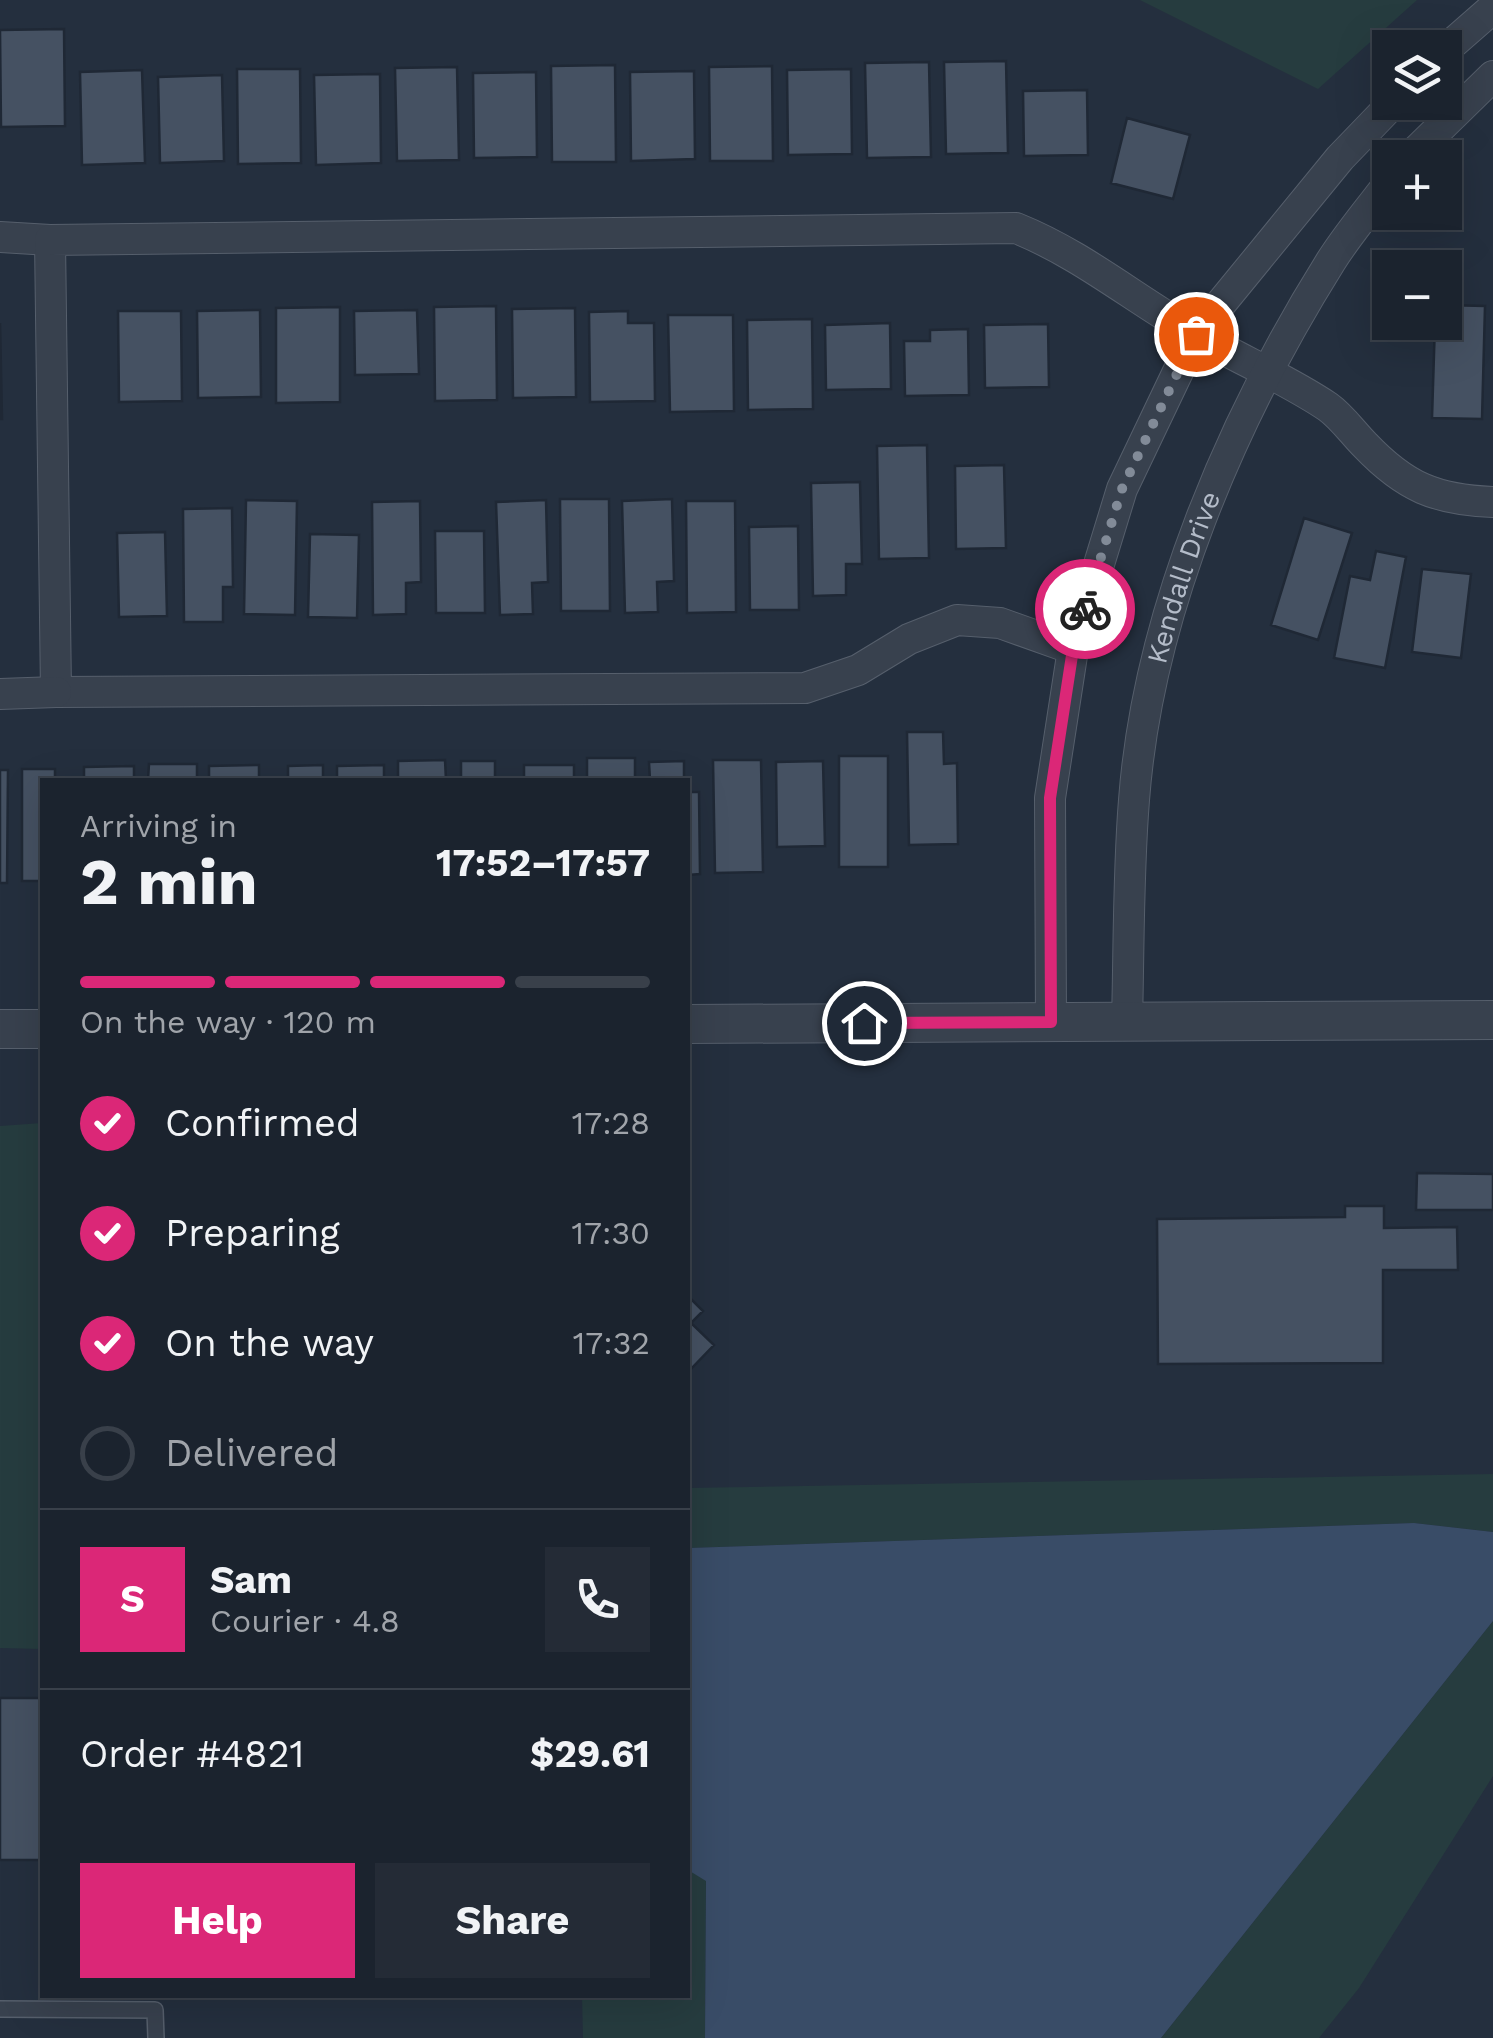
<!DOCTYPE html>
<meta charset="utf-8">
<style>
:root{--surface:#1b232e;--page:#242b36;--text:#f1f3f6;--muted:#a0a4aa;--line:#39404a;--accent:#db2777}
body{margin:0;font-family:"Work Sans",sans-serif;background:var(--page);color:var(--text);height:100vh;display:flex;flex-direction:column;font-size:38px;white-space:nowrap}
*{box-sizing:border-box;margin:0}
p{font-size:32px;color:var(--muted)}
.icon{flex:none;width:55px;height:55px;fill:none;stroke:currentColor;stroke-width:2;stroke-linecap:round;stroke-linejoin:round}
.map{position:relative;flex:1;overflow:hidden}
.side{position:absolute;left:40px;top:778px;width:650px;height:1220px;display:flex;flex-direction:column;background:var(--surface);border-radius:0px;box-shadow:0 10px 40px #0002,0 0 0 2px var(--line)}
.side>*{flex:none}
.buttons{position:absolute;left:1372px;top:30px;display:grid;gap:20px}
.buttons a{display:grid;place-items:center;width:90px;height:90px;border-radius:0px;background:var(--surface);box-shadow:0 10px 40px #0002,0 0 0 2px var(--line);font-size:50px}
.pin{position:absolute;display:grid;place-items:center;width:85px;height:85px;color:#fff;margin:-42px;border:5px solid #fff;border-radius:50%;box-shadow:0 2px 10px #0007}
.courier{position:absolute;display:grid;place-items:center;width:100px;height:100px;margin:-50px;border:8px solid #db2777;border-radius:50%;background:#fff;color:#222;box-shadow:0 2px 12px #0007}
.head em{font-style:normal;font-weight:700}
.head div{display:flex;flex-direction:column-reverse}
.head{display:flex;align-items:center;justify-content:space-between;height:170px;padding:0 40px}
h1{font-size:65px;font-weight:700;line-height:75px}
.bar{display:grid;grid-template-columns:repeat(4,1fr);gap:15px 10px;align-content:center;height:120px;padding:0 40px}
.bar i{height:12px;border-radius:8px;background:var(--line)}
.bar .active{background:var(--accent)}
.bar p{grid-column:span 4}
.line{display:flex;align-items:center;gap:25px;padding:0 40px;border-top:2px solid var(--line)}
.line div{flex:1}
.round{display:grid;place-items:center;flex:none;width:105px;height:105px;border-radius:0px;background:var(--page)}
ol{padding:0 40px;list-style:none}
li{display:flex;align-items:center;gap:30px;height:110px}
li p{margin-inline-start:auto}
li .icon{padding:10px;border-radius:50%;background:var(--accent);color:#fff;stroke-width:4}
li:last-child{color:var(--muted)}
li i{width:55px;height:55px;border:5px solid var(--line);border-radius:50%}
.button{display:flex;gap:20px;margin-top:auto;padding:20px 40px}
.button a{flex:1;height:115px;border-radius:0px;background:var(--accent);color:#fff;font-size:40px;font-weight:700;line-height:115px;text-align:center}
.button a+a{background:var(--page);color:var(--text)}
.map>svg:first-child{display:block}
.green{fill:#263c3f}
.water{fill:#394c67}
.building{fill:#455162;stroke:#1f2835;stroke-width:2.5}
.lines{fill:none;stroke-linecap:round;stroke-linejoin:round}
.service-casing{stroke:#565f6c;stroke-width:18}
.minor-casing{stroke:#565f6c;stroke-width:32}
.tertiary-casing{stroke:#565f6c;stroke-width:40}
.service{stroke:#38414e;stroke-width:15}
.minor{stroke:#38414e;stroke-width:30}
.tertiary{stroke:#38414e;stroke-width:38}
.done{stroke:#828b98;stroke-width:10;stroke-dasharray:0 18}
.route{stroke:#db2777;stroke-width:12}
.labels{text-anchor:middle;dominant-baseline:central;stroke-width:10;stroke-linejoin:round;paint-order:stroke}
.street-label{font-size:28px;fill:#b4bcc9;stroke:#1d2633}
</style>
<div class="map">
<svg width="1493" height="2038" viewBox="0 0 1493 2038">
<rect width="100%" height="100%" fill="#242f3e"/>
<path class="green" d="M1140,0H1417L1318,89Z
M42,1123V1649L0,1648V1126Z
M1493,1474V1532L1414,1523L688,1548V1488Z
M1493,1621V1776L1359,1988L1319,2038H1161Z
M688,1870L706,1880L705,2038H583L582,1995H688Z"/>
<path class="water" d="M1414,1523L1493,1532V1621L1161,2038H705L706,1881L688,1870V1548Z"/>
<path class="building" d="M64,29L65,126L1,127L0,30Z
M1006,61L1008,153L946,154L944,62Z
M929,62L931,157L867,158L865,63Z
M615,65L616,162H552L551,66Z
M772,66L773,161H710L709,67Z
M457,67L459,160L397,161L395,68Z
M237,69H300L301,163L238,164Z
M851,69L852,154L788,155L787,70Z
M142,70L145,163L82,165L80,72Z
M694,71L695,159L631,161L630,72Z
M536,72L537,157L474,158L473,73Z
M380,74L381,163L316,165L314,75Z
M222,75L224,161L160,163L158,77Z
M1087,90L1088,155L1024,156L1023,91Z
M1127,118L1190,135L1173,199L1111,183Z
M1445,305L1485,306L1482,419L1432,418L1435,322H1445Z
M496,306L497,400L435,401L434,307Z
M340,307V402L276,403V308Z
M575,308L576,397L513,398L512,309Z
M260,310L261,397L198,398L197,311Z
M417,310L419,374L355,375L354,311Z
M118,311H181L182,401L119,402Z
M628,311V323H654L655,401L590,402L589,312Z
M668,315H733L734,411L670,412Z
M812,319L813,409L748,410L747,320Z
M0,323L2,419H0Z
M890,323L891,389L826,390L825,325Z
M1048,324L1049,387L985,388L984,325Z
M968,329L969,395L905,396L904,341H930V330Z
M927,445L929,558L879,559L877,446Z
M1004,465L1006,548L956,549L955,466Z
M860,482L862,564H846V595L813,596L811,483Z
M560,499H609L610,611H561Z
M672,499L674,581L657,582L658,612L625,613L622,501Z
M246,500L297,501L295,615L244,614Z
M546,500L548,582L532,583L533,614L500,615L496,502Z
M420,501L421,582L406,583V614L373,615L372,502Z
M686,501H735L736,612L687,613Z
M232,508L233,587H223V622H184L183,509Z
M1304,518L1352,533L1318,640L1271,625Z
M798,526L799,610H750L749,527Z
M435,531H484L485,613H436Z
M165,532L167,616L119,617L117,533Z
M310,534L359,535L357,618L308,617Z
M1376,551L1406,557L1385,668L1334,658L1350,576L1370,580Z
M1422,569L1471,574L1461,658L1412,652Z
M907,732H943L944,764L957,763L958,844L909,845Z
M839,756H888V867H839Z
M587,758H635V780H587Z
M445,760L446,780H398V761Z
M713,760H761L763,872L715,873Z
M461,761H495V780H461Z
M684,761V780H650L649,762Z
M823,761L825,846L777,847L776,762Z
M149,764H197V780H148Z
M259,765V780H209V766Z
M323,765V780H288V766Z
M384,765V780H337V766Z
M524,765H574V780H524Z
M134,766V780H84V767Z
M22,769H55V780H42V881H22Z
M0,770H8L7,883H0Z
M688,792H699L700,874L688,875Z
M1417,1173L1493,1174V1210H1416Z
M1345,1206H1384V1228L1457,1227L1458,1270H1383V1363L1158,1364L1157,1219L1345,1217Z
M688,1296L703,1311L691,1323L714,1345L688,1372Z
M0,1698H42V1860H0Z"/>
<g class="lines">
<g class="service-casing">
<path id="service" d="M0,2009L155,2010L156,2038"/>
</g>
<g class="minor-casing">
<g id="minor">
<path d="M1445,50L1493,8"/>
<path d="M1409,158L1493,76"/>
<path d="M0,237L50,240"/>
<path d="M1073,649L1000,623L957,620L909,639L858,670L805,688L56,692L50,240L1016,228C1081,254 1133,298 1194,333C1238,359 1285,378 1328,407C1342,417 1353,433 1365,445C1405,487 1436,500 1493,502"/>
<path d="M0,694L56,692"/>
<path id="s1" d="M1127,1021C1129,948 1128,874 1134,800C1148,613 1232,419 1331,261C1348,234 1370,208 1390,182"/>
<path d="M1051,1022L1050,798L1073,649L1122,489L1196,334L1340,158L1394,102"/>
</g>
</g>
<g class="tertiary-casing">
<path id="tertiary" d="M688,1024L1493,1020
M0,1029H42"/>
</g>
<use href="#service" class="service"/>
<use href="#minor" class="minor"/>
<use href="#tertiary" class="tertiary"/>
</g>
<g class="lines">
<path class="done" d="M1085,609L1122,489L1196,334"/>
<path class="route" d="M864,1023L1051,1022L1050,798L1073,649L1085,609"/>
</g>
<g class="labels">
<g class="street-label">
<text stroke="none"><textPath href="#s1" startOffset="450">Kendall Drive</textPath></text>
</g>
</g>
</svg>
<div class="buttons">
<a><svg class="icon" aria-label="layers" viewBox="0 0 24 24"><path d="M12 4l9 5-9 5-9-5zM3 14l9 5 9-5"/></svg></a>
<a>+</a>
<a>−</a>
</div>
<div class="pin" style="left:1196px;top:334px;background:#ea580c"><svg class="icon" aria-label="bag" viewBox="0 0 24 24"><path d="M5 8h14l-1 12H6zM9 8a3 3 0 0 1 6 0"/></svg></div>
<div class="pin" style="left:864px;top:1023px;background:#1f2937"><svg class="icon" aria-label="home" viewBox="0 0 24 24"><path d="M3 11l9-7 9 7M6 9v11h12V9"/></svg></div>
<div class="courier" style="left:1085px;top:609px"><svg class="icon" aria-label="bike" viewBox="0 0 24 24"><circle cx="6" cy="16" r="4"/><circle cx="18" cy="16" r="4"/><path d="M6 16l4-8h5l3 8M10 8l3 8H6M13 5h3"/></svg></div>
<section class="side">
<div class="head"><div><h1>2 min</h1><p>Arriving in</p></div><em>17:52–17:57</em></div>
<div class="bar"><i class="active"></i><i class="active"></i><i class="active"></i><i></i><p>On the way · 120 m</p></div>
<ol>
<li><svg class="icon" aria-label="check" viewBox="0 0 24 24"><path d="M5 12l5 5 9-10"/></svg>Confirmed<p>17:28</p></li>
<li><svg class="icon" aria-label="check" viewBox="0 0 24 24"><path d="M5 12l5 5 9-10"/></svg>Preparing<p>17:30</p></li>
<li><svg class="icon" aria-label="check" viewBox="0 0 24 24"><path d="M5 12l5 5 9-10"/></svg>On the way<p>17:32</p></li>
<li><i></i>Delivered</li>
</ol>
<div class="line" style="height:180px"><b class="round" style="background:var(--accent);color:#fff">S</b><div><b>Sam</b><p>Courier · 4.8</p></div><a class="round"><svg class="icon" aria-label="phone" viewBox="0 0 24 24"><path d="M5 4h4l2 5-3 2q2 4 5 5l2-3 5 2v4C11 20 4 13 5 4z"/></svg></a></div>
<div class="line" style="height:130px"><div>Order #4821</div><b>$29.61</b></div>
<div class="button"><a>Help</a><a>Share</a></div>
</section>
</div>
